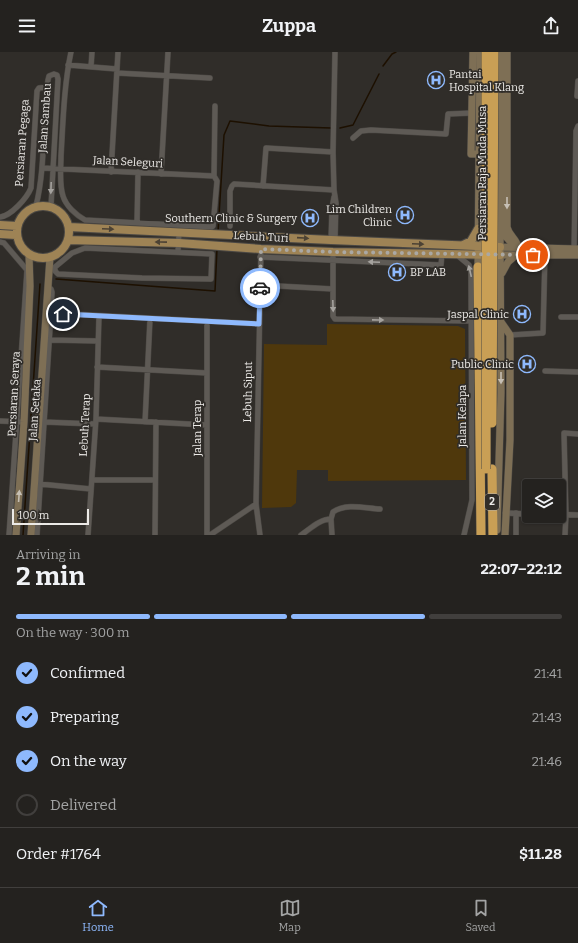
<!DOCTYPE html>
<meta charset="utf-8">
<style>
:root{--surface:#24221f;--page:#2c2a28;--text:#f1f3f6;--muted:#a3a4a4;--line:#413f3d;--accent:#8eb9fd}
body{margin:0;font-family:Bitter,serif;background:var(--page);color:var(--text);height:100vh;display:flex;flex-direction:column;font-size:15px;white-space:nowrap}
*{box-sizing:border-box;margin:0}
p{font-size:13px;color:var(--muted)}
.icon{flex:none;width:22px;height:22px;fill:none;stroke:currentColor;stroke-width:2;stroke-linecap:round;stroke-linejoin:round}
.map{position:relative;height:483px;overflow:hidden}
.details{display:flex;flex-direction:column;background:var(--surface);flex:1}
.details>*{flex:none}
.fabs{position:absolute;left:522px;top:427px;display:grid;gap:8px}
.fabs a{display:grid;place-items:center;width:44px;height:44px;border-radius:4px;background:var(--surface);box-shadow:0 1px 3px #0004,0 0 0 1px var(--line);font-size:20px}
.scale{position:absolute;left:12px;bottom:10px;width:77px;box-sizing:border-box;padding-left:4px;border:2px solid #eceae7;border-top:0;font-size:11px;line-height:14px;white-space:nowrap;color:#eceae7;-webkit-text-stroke:3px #302d29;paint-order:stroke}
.pin{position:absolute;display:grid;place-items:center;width:34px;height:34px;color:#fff;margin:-17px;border:2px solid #fff;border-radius:50%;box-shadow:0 1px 4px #0007}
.courier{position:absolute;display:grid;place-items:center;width:40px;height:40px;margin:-20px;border:3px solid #8eb9fd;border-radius:50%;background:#fff;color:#222;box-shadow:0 1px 5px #0007}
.headline em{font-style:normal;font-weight:700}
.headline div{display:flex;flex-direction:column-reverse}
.headline{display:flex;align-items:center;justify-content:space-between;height:68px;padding:0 16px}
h1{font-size:26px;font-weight:700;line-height:30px}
.bar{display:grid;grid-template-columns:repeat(4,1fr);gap:6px 4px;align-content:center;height:48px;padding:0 16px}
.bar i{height:5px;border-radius:3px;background:var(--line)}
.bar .on{background:var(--accent)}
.bar p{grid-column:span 4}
.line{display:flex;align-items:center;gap:10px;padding:0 16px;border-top:1px solid var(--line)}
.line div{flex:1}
ol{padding:0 16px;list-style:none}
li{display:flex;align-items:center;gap:12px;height:44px}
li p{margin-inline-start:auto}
li .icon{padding:4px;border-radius:50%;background:var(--accent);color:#111;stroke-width:4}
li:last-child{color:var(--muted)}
li i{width:22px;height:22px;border:2px solid var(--line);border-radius:50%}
header{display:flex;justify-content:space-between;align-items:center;height:52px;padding:0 16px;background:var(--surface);font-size:18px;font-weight:700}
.tab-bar{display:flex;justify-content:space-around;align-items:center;height:56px;border-top:1px solid var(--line);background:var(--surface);font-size:11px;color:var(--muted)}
.tab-bar a{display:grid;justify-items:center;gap:2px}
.tab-bar .on{color:var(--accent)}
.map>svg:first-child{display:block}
.green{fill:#4f380c}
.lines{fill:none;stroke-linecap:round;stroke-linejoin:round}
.stream{stroke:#1d1000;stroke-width:1.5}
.street-casing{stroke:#4b4844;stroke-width:6}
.secondary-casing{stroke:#4b4844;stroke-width:8}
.primary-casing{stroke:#4b4844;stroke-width:10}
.highway-casing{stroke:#4b4844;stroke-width:10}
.street{stroke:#5e5a55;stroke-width:5}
.secondary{stroke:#7e6f55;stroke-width:7}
.primary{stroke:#9e8355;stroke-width:8}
.highway{stroke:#c99f55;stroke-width:9}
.highway-bridge-casing{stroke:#4b4844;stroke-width:10;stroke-linecap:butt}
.highway-bridge{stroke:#c99f55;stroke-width:9}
.oneway{fill:#a5a29e}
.oneway2{fill:#c6bfb4}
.oneway3{fill:#4c4234}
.done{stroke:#aaa8a4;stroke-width:4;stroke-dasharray:0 7.2}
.route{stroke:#8eb9fd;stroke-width:5}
.labels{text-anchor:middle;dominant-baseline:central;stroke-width:3.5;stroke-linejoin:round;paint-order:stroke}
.shield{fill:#302d29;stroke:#b4b1ae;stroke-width:1}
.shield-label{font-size:10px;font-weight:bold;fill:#eceae7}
.poi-label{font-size:11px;fill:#eceae7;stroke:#302d29;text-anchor:end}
.street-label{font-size:11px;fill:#eceae7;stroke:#302d29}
</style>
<header><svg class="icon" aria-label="menu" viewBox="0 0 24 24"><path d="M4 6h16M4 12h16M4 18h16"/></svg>Zuppa<svg class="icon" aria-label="share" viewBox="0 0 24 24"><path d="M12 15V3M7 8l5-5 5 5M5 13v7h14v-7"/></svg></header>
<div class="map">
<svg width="578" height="483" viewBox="0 0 578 483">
<rect width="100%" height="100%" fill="#302d29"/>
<path class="green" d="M327,272L458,274L465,277L466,428L328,429V418H297L296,451L291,455L262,456L264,292L327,293Z"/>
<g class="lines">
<path class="stream" d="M383,14L392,2L396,0
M340,76L353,73L379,22
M218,180L224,83L230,69L269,74L331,76
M56,227L215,239L217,197
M23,483L40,232"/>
<g class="street-casing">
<path id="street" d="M71,0C64,33 63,70 61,104C61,116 59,132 63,144C66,154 76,163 85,168L212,175L213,174L217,129L214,124L215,54
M335,0L333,100L334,138L336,151L335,188
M68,13L117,17
M91,15L92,0
M117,21L210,26
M577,44L578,29
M353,86L361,79L371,78L446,82L448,62L472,61
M42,116L214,124
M111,120L118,0
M161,122L168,0
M263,134L266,96L333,100
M36,154C46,113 42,70 48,28L49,24L54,22L57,23L58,27L51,154
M0,165C11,164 27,146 31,136L37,39L39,36L47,35
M137,171L138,120
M230,174V139L232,134L234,132L334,138
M331,188L332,156L334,145
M0,190L4,191L27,218L9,483
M85,196L212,202L211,227L142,226L58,222L55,219V215L72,201Z
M178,200L179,181
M333,200V264L335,267L471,269
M574,200L576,79L578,74
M457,203L469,213L471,219L472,448L464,483
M260,205L441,213L442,202
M260,233L333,237
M51,261L259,272
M561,265H578
M510,283L543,281L545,203
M50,288L98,289
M97,315L207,321
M545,319L578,320
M96,367L207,373
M0,369L24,370
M44,370L95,372
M145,370L150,267
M92,428H155
M40,432L91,437
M505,461L529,462
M559,462L578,463
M37,483L51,261L52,240L51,237L48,235
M88,483L96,367L99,264
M155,483L156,370
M207,483V269
M210,483L256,452
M260,483L256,452L261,197
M301,483C310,477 320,467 331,467
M332,483L331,467L333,460C346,451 364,456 380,457
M516,483V461
M565,483L566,463L564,381L578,382"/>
</g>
<g class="secondary-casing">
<path id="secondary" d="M473,0L471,102H480
M507,0V175C509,184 516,186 518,195
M501,177C505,185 509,190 518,195
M500,195L578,197
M500,203H578
M478,215L480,0
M502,221L508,210L516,203
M501,270L510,283V388L505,483
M497,478L501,340L500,175L501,0
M16,483L24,370L30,234L29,203
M31,483L50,205"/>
</g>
<g class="primary-casing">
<path id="primary" d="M17 180a26 26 0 1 1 52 0a26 26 0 1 1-52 0Z
M0,173L17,174
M69,175L331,188L500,195
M0,182L16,183
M68,188L179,191L261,197L333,200L500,203
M463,193L471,189L478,177"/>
</g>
<g class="highway-casing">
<path id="highway" d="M478,215L481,483
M492,417L493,483"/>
</g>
<use href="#street" class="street"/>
<use href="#secondary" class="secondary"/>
<use href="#primary" class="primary"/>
<use href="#highway" class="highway"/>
<g class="highway-bridge-casing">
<path id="highway-bridge" d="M492,371L494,0
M486,417V0"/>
</g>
<use href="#highway-bridge" class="highway-bridge"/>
</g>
<defs><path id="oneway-solid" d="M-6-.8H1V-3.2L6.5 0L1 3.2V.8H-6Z"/></defs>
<g class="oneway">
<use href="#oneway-solid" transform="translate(51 136) rotate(92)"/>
<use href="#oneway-solid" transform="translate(374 210) rotate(-178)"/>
<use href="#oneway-solid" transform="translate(470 219) rotate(-103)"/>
<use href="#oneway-solid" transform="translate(333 254) rotate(88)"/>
<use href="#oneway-solid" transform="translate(378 268) rotate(1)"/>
</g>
<g class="oneway2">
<use href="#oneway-solid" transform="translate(507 151) rotate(90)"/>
<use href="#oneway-solid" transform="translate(501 326) rotate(90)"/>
<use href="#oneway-solid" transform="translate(19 444) rotate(-86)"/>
</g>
<g class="oneway3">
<use href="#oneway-solid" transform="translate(108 177) rotate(3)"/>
<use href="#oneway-solid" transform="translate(303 186) rotate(4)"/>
<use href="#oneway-solid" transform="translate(161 190) rotate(-179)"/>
<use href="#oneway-solid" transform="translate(418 192) rotate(2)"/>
</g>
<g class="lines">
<path class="done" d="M260,236L261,197L333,200L533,203"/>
<path class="route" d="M63,262L259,272L260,236"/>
</g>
<defs>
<g id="hospital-ring" transform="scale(0.9)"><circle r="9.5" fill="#302d29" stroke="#8eb9fd" stroke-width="1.5"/><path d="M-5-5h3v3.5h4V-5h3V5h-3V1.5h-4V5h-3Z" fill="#8eb9fd"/></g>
</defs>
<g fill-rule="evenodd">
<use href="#hospital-ring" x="436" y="28"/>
<use href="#hospital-ring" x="405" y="163"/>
<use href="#hospital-ring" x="310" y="166"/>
<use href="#hospital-ring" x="397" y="220"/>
<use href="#hospital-ring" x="522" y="262"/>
<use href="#hospital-ring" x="527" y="312"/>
</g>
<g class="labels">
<rect class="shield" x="485" y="442" width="14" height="16" rx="3"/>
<g class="shield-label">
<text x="492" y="450">2</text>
</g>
<g class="poi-label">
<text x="449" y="22" text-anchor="start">Pantai<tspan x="449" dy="13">Hospital Klang</tspan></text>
<text x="392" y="157">Lim Children<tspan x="392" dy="13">Clinic</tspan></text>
<text x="297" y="166">Southern Clinic &amp; Surgery</text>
<text x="410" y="220" text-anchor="start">BP LAB</text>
<text x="509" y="262">Jaspal Clinic</text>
<text x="514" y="312">Public Clinic</text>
</g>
<g class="street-label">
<text transform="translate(45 66) rotate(-86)">Jalan Sambau</text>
<text transform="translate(22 91) rotate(-86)">Persiaran Pegaga</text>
<text transform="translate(128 110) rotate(3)">Jalan Seleguri</text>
<text transform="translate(482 121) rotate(-90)">Persiaran Raja Muda Musa</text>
<text transform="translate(261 185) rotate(3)">Lebuh Turi</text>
<text transform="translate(248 340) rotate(-89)">Lebuh Siput</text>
<text transform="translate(14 342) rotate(-87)">Persiaran Seraya</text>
<text transform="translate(35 358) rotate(-86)">Jalan Setaka</text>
<text transform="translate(462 364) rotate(-90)">Jalan Kelapa</text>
<text transform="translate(85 373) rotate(-87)">Lebuh Terap</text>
<text transform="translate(197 376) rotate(-90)">Jalan Terap</text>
</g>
</g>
</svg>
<div class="fabs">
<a><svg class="icon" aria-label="layers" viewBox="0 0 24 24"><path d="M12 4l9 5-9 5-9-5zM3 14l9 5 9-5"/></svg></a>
</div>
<div class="scale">100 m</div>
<div class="pin" style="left:533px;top:203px;background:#ea580c"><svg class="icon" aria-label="bag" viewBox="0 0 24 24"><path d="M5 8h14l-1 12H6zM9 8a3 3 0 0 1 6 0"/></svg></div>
<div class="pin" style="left:63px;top:262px;background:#1f2937"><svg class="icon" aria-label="home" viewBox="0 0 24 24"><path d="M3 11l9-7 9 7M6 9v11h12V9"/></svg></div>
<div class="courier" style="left:260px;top:236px"><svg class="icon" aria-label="car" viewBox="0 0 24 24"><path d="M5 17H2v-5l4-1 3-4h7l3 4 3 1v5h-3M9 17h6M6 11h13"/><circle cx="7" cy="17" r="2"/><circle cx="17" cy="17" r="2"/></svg></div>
</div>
<section class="details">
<div class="headline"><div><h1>2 min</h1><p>Arriving in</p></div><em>22:07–22:12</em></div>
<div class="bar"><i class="on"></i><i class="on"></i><i class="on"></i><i></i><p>On the way · 300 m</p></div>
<ol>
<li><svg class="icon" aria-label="check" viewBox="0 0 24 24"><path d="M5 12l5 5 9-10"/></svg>Confirmed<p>21:41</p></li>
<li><svg class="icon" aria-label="check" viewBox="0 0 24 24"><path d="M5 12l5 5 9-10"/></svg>Preparing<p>21:43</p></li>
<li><svg class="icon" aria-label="check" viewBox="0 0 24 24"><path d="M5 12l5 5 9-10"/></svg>On the way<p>21:46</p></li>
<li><i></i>Delivered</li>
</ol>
<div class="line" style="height:52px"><div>Order #1764</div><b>$11.28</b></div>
</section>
<nav class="tab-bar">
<a class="on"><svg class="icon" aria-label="home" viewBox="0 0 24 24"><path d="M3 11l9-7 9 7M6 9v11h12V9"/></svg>Home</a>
<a><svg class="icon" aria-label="map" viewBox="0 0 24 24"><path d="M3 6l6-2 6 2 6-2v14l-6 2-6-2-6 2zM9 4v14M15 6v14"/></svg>Map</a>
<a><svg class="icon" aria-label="saved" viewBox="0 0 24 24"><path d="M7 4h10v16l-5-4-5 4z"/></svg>Saved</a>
</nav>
